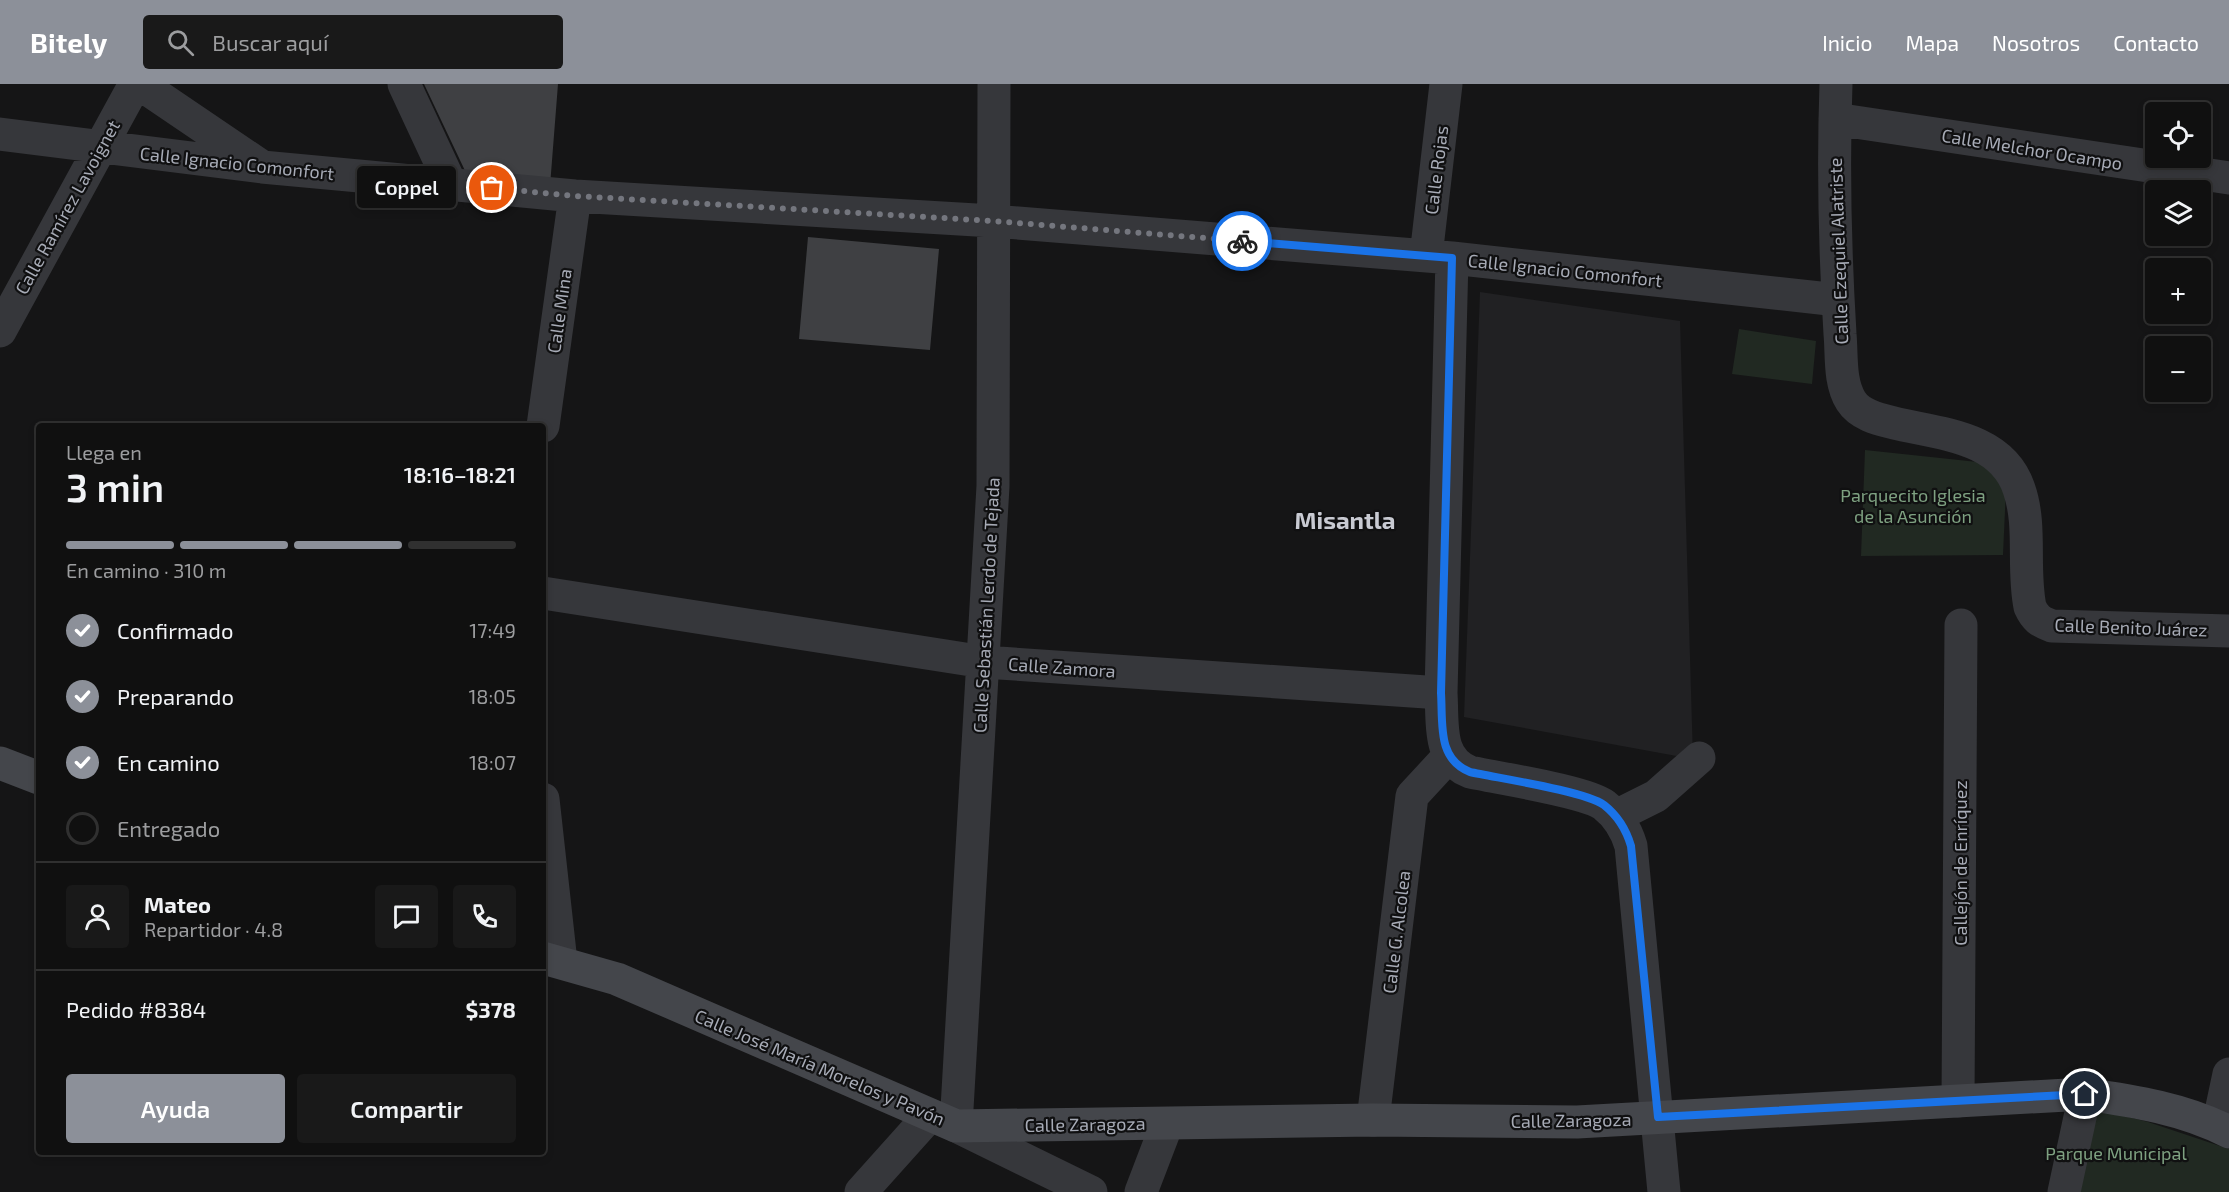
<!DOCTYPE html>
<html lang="es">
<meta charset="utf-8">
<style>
:root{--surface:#101010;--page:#191919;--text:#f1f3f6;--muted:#9c9d9f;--line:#303030;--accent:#8c9099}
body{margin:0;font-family:"Exo 2",sans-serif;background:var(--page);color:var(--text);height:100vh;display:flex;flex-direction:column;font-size:22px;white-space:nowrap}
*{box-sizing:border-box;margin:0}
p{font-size:20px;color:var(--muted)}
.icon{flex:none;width:33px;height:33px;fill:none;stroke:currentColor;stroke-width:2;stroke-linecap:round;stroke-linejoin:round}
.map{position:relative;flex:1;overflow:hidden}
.side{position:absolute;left:36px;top:339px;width:510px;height:732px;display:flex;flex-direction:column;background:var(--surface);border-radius:6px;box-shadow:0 3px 9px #0003,0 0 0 2px var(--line)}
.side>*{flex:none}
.controls{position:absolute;left:2145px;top:18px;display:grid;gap:12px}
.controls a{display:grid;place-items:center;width:66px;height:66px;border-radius:6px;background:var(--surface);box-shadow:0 3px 9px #0003,0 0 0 2px var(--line);font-size:30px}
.pin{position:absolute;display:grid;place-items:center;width:51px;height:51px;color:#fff;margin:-26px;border:3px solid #fff;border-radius:50%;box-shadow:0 2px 6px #0007}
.courier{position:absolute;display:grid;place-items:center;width:60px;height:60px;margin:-30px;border:4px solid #1a73e8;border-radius:50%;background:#fff;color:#222;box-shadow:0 2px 8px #0007}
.bubble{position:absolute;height:42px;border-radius:6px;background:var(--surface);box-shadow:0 3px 9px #0003,0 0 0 2px var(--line);font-size:20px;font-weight:600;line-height:42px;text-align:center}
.head em{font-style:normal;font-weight:600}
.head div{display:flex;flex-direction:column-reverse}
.head{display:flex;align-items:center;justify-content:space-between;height:102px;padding:0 30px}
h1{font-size:39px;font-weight:600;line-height:45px}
.bar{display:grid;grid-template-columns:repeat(4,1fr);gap:9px 6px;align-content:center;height:72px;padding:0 30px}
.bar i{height:8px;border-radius:4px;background:var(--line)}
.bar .selected{background:var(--accent)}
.bar p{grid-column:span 4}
.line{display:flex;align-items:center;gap:15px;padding:0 30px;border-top:2px solid var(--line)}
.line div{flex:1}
.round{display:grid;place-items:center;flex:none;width:63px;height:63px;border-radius:6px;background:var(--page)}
ol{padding:0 30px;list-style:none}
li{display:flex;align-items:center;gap:18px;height:66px}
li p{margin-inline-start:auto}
li .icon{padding:6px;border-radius:50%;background:var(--accent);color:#fff;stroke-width:4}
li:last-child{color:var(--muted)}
li i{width:33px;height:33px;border:3px solid var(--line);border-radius:50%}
.primary-button{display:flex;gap:12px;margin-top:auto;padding:12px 30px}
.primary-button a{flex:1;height:69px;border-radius:6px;background:var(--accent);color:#fff;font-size:24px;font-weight:600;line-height:69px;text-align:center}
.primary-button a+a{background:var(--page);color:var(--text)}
header{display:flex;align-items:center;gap:36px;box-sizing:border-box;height:84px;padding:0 30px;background:var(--accent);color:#fff}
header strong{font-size:28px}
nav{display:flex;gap:33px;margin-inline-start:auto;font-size:21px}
.search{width:420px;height:54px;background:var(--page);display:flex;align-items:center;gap:15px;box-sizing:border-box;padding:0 21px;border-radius:6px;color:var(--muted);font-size:22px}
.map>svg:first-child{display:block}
.built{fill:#212123}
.green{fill:#212922}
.building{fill:#3f4043}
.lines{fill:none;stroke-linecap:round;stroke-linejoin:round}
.minor{stroke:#36373b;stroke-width:33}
.secondary{stroke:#44464b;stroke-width:33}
.done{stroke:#74767e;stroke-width:6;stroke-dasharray:0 10.8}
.route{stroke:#1a73e8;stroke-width:8}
.labels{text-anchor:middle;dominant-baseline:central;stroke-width:4.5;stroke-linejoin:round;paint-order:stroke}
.street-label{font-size:18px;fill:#a7abb6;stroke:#101011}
.park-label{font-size:18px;fill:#7ea181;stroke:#101011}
.district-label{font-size:24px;font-weight:bold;fill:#c8cad2;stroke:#101011}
</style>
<header>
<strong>Bitely</strong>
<div class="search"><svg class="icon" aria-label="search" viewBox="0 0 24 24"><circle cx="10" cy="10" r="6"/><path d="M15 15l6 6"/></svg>Buscar aquí</div>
<nav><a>Inicio</a><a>Mapa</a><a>Nosotros</a><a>Contacto</a></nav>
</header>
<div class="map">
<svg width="2229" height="1108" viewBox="0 0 2229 1108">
<rect width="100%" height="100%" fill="#151516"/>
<path class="built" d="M1480,208L1680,237L1693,675L1464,633Z"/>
<path class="green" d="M1739,245L1816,257L1812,300L1732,290Z
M1865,366L1987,379L2006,404L2003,471L1861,472Z
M2086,1022L2148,1038L2229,1065V1108H2068Z"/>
<path class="building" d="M424,0H558L550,102L468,93Z
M808,153L939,165L930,266L799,255Z"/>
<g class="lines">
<path class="minor" d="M140,0L258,80
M404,0L451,101
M994,0L993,402L956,1042L1091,1108
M1836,0C1833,83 1835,167 1840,250C1842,271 1839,298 1851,317C1860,331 1878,335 1894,339C1941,350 2002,353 2019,405C2032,442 2022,484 2030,523C2035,534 2040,538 2052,542L2229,547
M1835,35L2229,94
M0,50L262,83L575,112L993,137L1452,174L1838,216
M1426,172L1446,0
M1452,174L1441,609C1443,640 1437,675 1470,688C1497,694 1585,707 1604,721C1618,732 1626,745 1631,762L1664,1108
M0,247L135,0
M543,342L575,112
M543,509L984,578L1441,609
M543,715L561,878
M1616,732L1656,712L1699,674
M1958,1017L1961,541
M1373,1036L1412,712L1448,673
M2218,1042L2229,990
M861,1108L930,1031
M1141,1108L1167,1040
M2064,1108L2085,1010"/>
<path class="secondary" d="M0,679L39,694
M543,874L617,895L956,1042L1373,1036L1577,1038L2085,1010C2134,1017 2185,1025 2229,1048"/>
</g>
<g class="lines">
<path class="done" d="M492,104L575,112L993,137L1242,157"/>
<path class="route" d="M1242,157L1452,174L1441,609C1443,640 1437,675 1470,688C1497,694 1585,707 1604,721C1618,732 1626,745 1631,762L1658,1033L2085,1010"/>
</g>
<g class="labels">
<g class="street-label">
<text transform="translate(2032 65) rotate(9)">Calle Melchor Ocampo</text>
<text transform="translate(237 79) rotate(6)">Calle Ignacio Comonfort</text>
<text transform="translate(1436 86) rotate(-83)">Calle Rojas</text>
<text transform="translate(67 123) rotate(-61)">Calle Ramírez Lavoignet</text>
<text transform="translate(1838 167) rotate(-92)">Calle Ezequiel Alatriste</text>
<text transform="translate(1565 186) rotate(6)">Calle Ignacio Comonfort</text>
<text transform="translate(559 227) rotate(-82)">Calle Mina</text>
<text transform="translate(986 521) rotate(-87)">Calle Sebastián Lerdo de Tejada</text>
<text transform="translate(2131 543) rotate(2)">Calle Benito Juárez</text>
<text transform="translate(1062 583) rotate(4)">Calle Zamora</text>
<text transform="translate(1960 779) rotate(-90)">Callejón de Enríquez</text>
<text transform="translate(1396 848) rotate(-83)">Calle G. Alcolea</text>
<text transform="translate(820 983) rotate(23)">Calle José María Morelos y Pavón</text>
<text transform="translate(1571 1036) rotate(-1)">Calle Zaragoza</text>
<text transform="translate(1085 1040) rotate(-1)">Calle Zaragoza</text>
</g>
<g class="park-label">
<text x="1913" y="411">Parquecito Iglesia<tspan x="1913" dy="21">de la Asunción</tspan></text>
<text x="2116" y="1069">Parque Municipal</text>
</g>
<g class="district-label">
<text x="1345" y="435">Misantla</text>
</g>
</g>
</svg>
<div class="controls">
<a><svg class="icon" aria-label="locate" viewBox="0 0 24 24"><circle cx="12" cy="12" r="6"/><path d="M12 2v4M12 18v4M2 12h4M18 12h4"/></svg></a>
<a><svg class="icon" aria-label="layers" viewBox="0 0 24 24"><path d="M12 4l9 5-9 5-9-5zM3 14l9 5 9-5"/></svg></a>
<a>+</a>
<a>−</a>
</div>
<div class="pin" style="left:492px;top:104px;background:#ea580c"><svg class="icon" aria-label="bag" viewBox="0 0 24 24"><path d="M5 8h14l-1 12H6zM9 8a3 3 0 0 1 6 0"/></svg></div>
<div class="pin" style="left:2085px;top:1010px;background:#1f2937"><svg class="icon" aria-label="home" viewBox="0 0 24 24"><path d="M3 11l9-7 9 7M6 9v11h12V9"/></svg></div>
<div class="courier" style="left:1242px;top:157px"><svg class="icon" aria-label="bike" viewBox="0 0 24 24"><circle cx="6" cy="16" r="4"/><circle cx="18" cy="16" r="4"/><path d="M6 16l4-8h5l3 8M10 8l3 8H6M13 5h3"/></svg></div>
<div class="bubble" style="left:357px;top:82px;width:99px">Coppel</div>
<section class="side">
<div class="head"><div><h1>3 min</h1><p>Llega en</p></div><em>18:16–18:21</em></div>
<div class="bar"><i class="selected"></i><i class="selected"></i><i class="selected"></i><i></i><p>En camino · 310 m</p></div>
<ol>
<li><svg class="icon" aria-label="check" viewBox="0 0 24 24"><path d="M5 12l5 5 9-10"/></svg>Confirmado<p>17:49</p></li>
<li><svg class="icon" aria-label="check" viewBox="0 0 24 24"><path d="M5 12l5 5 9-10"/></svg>Preparando<p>18:05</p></li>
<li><svg class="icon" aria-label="check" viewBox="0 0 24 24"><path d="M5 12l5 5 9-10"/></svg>En camino<p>18:07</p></li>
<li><i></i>Entregado</li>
</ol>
<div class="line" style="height:108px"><a class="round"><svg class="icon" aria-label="person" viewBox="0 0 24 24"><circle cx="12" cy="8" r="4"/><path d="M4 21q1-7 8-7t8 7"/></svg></a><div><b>Mateo</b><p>Repartidor · 4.8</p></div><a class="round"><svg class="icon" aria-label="chat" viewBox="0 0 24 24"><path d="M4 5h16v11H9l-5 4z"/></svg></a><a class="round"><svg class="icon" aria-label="phone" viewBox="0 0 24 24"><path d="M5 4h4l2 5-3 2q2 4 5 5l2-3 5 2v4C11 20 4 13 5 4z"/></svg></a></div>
<div class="line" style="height:78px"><div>Pedido #8384</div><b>$378</b></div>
<div class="primary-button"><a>Ayuda</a><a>Compartir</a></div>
</section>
</div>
